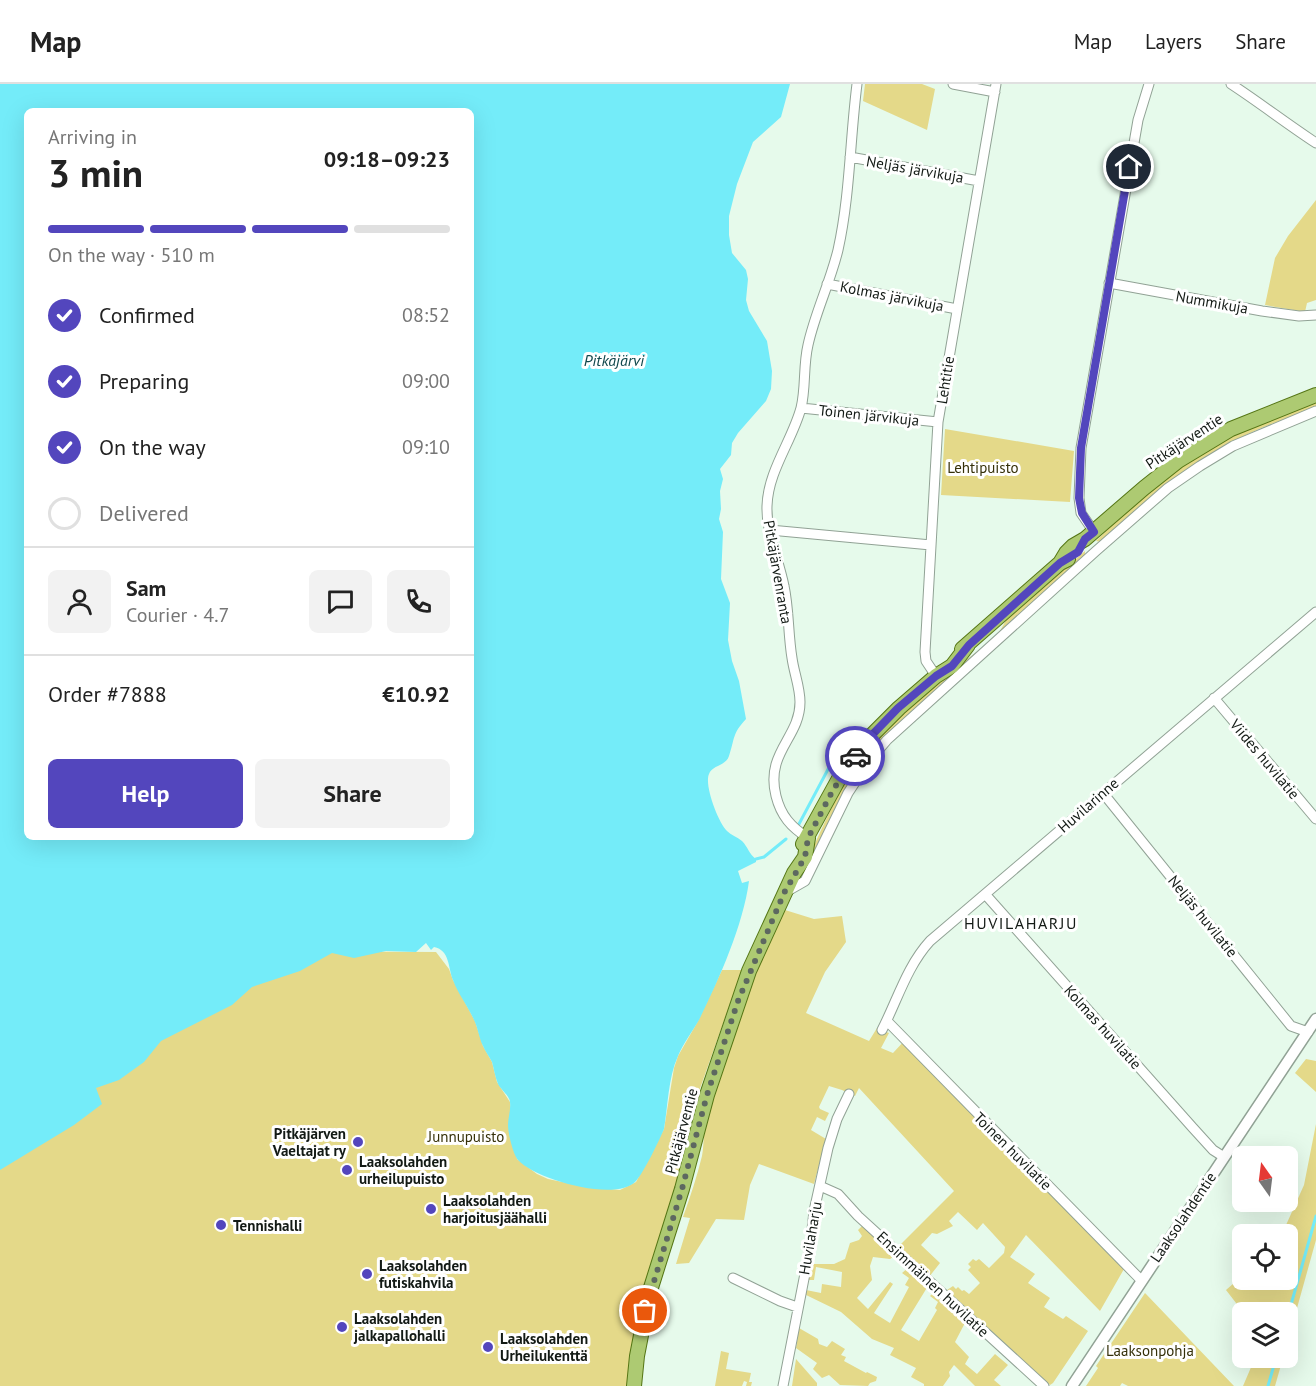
<!DOCTYPE html>
<meta charset="utf-8">
<style>
:root{--surface:#fff;--page:#f2f2f2;--text:#222;--muted:#767676;--line:#e0e0e0;--accent:#5346bd}
body{margin:0;font-family:"PT Sans",sans-serif;background:var(--page);color:var(--text);height:100vh;display:flex;flex-direction:column;font-size:22px;white-space:nowrap}
*{box-sizing:border-box;margin:0}
p{font-size:20px;color:var(--muted)}
.icon{flex:none;width:33px;height:33px;fill:none;stroke:currentColor;stroke-width:2;stroke-linecap:round;stroke-linejoin:round}
.map{position:relative;flex:1;overflow:hidden}
.panel{position:absolute;left:24px;top:24px;width:450px;height:732px;display:flex;flex-direction:column;background:var(--surface);border-radius:9px;box-shadow:0 6px 24px #0002}
.panel>*{flex:none}
.needle{width:39px;rotate:346deg}
.buttons{position:absolute;left:1232px;top:1062px;display:grid;gap:12px}
.buttons a{display:grid;place-items:center;width:66px;height:66px;border-radius:9px;background:var(--surface);box-shadow:0 6px 24px #0002;font-size:30px}
.pin{position:absolute;display:grid;place-items:center;width:51px;height:51px;color:#fff;margin:-26px;border:3px solid #fff;border-radius:50%;box-shadow:0 2px 6px #0007}
.courier{position:absolute;display:grid;place-items:center;width:60px;height:60px;margin:-30px;border:4px solid #5346bd;border-radius:50%;background:#fff;color:#222;box-shadow:0 2px 8px #0007}
.headline em{font-style:normal;font-weight:700}
.headline div{display:flex;flex-direction:column-reverse}
.headline{display:flex;align-items:center;justify-content:space-between;height:102px;padding:0 24px}
h1{font-size:39px;font-weight:700;line-height:45px}
.bar{display:grid;grid-template-columns:repeat(4,1fr);gap:9px 6px;align-content:center;height:72px;padding:0 24px}
.bar i{height:8px;border-radius:4px;background:var(--line)}
.bar .selected{background:var(--accent)}
.bar p{grid-column:span 4}
.line{display:flex;align-items:center;gap:15px;padding:0 24px;border-top:2px solid var(--line)}
.line div{flex:1}
.round{display:grid;place-items:center;flex:none;width:63px;height:63px;border-radius:9px;background:var(--page)}
ol{padding:0 24px;list-style:none}
li{display:flex;align-items:center;gap:18px;height:66px}
li p{margin-inline-start:auto}
li .icon{padding:6px;border-radius:50%;background:var(--accent);color:#fff;stroke-width:4}
li:last-child{color:var(--muted)}
li i{width:33px;height:33px;border:3px solid var(--line);border-radius:50%}
.button{display:flex;gap:12px;margin-top:auto;padding:12px 24px}
.button a{flex:1;height:69px;border-radius:9px;background:var(--accent);color:#fff;font-size:24px;font-weight:700;line-height:69px;text-align:center}
.button a+a{background:var(--page);color:var(--text)}
header{display:flex;align-items:center;gap:36px;box-sizing:border-box;height:84px;padding:0 30px;background:var(--surface);border-bottom:2px solid var(--line)}
header strong{font-size:28px}
nav{display:flex;gap:33px;margin-inline-start:auto;font-size:21px}
.map>svg:first-child{display:block}
.green{fill:#e4d989}
.water{fill:#74ecf9;fill-rule:evenodd}
.lines{fill:none;stroke-linecap:round;stroke-linejoin:round}
.stream{stroke:#74ecf9;stroke-width:3}
.minor-casing{stroke:#91a295;stroke-width:11}
.tertiary-casing{stroke:#91a295;stroke-width:13}
.primary-casing{stroke:#547514;stroke-width:16}
.minor{stroke:#fff;stroke-width:9}
.tertiary{stroke:#fff;stroke-width:10}
.primary{stroke:#adca72;stroke-width:14}
.done{stroke:#5d6860;stroke-width:6;stroke-dasharray:0 10.8}
.route{stroke:#5346bd;stroke-width:8}
.poi-dot{fill:#5346bd;stroke:#fff;stroke-width:2}
.labels{text-anchor:middle;dominant-baseline:central;stroke-width:6;stroke-linejoin:round;paint-order:stroke}
.street-label{font-size:15px;fill:#131a15;stroke:#fff}
.park-label{font-size:15px;fill:#353009;stroke:#fff}
.poi-label{font-size:15px;font-weight:bold;fill:#131a15;stroke:#fff;text-anchor:start}
.water-label{font-size:16px;font-style:italic;fill:#11484d;stroke:#fff}
.neighbourhood-label{font-size:16px;letter-spacing:1.5px;fill:#131a15;stroke:#fff}
</style>
<header>
<strong>Map</strong>
<nav><a>Map</a><a>Layers</a><a>Share</a></nav>
</header>
<div class="map">
<svg width="1316" height="1302" viewBox="0 0 1316 1302">
<rect width="100%" height="100%" fill="#e6faeb"/>
<path class="green" d="M865,0H922L935,5L927,46L863,17Z
M1316,116V216L1307,219L1305,228L1265,221L1275,174L1288,152Z
M1316,316V324C1287,334 1257,344 1230,359C1182,384 1142,424 1101,458L1096,457L1116,437L1177,386L1226,353Z
M945,345L1074,367L1070,418L941,411Z
M1085,467V473L965,583L961,580L997,552L1008,533Z
M956,582L961,587L882,658L814,773L810,771C827,732 844,695 871,661C895,631 928,607 956,582Z
M785,826L814,835L842,832L846,858L825,888L806,929L869,957L877,944L889,949L881,964L893,969L906,955L1124,1185L1100,1227L1026,1151L1010,1173L1035,1190L1028,1199L1050,1214L1044,1223L1063,1235L1066,1232L1088,1247L1053,1299L1050,1301L947,1206L953,1202L956,1205L958,1203L962,1207L964,1206L969,1210L980,1199L968,1186L971,1183L968,1180L973,1175L976,1177L979,1175L989,1184L1004,1169L1005,1163L983,1139L977,1146L958,1128L949,1137L953,1142L937,1150L932,1149L921,1161L940,1179L929,1193L898,1163L954,1107L859,1004L855,1012L842,1006L829,1002L819,1023L820,1025L829,1029L825,1037L817,1033L811,1046L826,1055L814,1100L759,1080L750,1101L744,1136L716,1135L689,1179L676,1180L690,1134L683,1133C690,1113 697,1093 702,1072C704,1062 703,1051 706,1040C727,967 750,894 785,826Z
M230,867L436,868L449,885L453,896L475,937L483,962L492,978L497,998L510,1018L517,1075L537,1090L548,1095L582,1102L620,1106L636,1098L664,1045L674,984L678,972L698,937L722,886H742L697,1013L691,1017L685,1010L682,1016C687,1025 690,1036 689,1047C688,1060 682,1074 679,1087C663,1159 635,1228 627,1302H0V1075Z
M1306,975L1316,977V1008L1295,989Z
M1316,1040V1156L1287,1260V1228H1243L1226,1206L1242,1192V1196H1287V1150H1282L1304,1101Z
M864,1140L896,1171L890,1175L873,1173L870,1182L872,1196L857,1214L868,1225L890,1198L893,1200L874,1229L890,1239L909,1203L905,1201L909,1194L902,1189L909,1183L928,1202L901,1246L919,1257L937,1226L935,1224L938,1218L930,1212L934,1208L966,1237L955,1258L969,1273L965,1280L977,1290L995,1270L1008,1281L994,1296L1001,1302H975L954,1281L949,1288L950,1292L943,1302H924V1300L911,1293L916,1284L890,1271L894,1264L872,1255L841,1228L804,1210L806,1206L821,1209L822,1200L841,1203L842,1188L816,1183L814,1196H808L812,1180H834L845,1175L850,1159L859,1156L862,1152L858,1146Z
M1145,1209L1146,1210L1234,1302H1128L1122,1299L1120,1302H1086L1098,1284L1096,1282Z
M799,1244L818,1255L819,1260L827,1263L832,1257L845,1265L841,1271L846,1273L844,1277L866,1289L867,1288L877,1293L876,1297L870,1299L868,1302L840,1301L829,1291L822,1294L813,1285L817,1279L796,1264Z
M721,1267L729,1269L726,1285L751,1289L749,1298H752L751,1302H746L747,1298L744,1297L742,1302H715Z
M1255,1274H1283L1275,1302H1243Z
M796,1275L817,1299V1302H792Z"/>
<path class="water" d="M0,0H790L781,33L753,58L737,100L729,132V151L732,169L746,186L748,195L746,216L749,227L767,257L772,287L771,305L766,317L738,349L732,359L731,371L720,385L723,395L720,407L721,425L719,435L723,448L721,495L730,519L728,556L732,577L739,597L746,635C732,650 735,654 729,672C726,682 712,681 709,690C704,701 718,738 727,747C731,751 737,753 742,757C748,763 749,770 756,775V778L738,787L742,799L749,797C743,842 719,895 699,936C692,948 683,960 678,972C668,994 668,1022 664,1045C659,1057 644,1088 636,1097C616,1119 535,1095 518,1076C513,1070 508,1049 508,1041C508,1034 511,1026 510,1018C509,1011 501,1006 498,1000C495,993 494,985 492,978C489,972 485,967 483,962C479,954 478,944 474,936C468,922 458,910 453,896C448,884 450,866 434,863L431,866L426,859L416,868L386,867L354,874L332,869L300,887L252,903L232,921L161,957L144,978L119,996L96,1004L102,1020L74,1041L0,1086ZM27,27H471V753H27Z"/>
<g class="lines">
<path class="stream" d="M799,740L834,674
M756,775L764,773L786,755
M1287,1235L1316,1132
M1268,1302L1276,1274"/>
<g class="minor-casing">
<path id="minor" d="M953,0L995,8
M1231,0C1260,19 1287,40 1316,59
M850,73L979,97
M1109,199L1262,227L1299,232L1316,231
M827,200L957,225
M801,324L938,338
M770,446L931,461
M1094,448L1081,429L1079,414L1081,364L1138,36L1149,0
M936,592L926,577L925,568L938,338L996,0
M1214,614L1316,735
M1103,709L1291,942L1308,948
M808,754C791,743 781,732 776,712C765,668 800,654 800,618C800,603 794,589 792,574C788,550 789,525 784,502C779,476 766,449 767,422C768,387 792,357 801,324C806,304 803,282 808,261C815,229 830,199 838,166C850,112 850,55 857,0
M784,809L805,797L848,709L869,677L887,656L1096,467L1168,404L1200,382L1233,362L1316,327
M985,810L1193,1044L1213,1066L1224,1073
M887,937L1141,1196
M882,946C897,917 907,882 930,857L1316,528
M820,1102L838,1110L858,1132L1044,1302
M733,1194L780,1217L797,1223
M783,1302L810,1164L814,1127L828,1064L837,1035L849,1010"/>
</g>
<g class="tertiary-casing">
<path id="tertiary" d="M1072,1302L1316,935"/>
</g>
<g class="primary-casing">
<path id="primary" d="M1060,479L1066,469L1073,462L1085,455L1144,404L1178,377L1231,345L1316,311
M962,565L1060,479L1068,475
M803,760L841,691L870,653L899,624L936,592L952,582L968,561
M634,1302L637,1272L649,1210L682,1105L707,1011L749,887L794,789L805,773L808,754"/>
</g>
<use href="#minor" class="minor"/>
<use href="#tertiary" class="tertiary"/>
<use href="#primary" class="primary"/>
</g>
<g class="lines">
<path class="done" d="M645,1227L682,1105L707,1011L738,917L784,809L805,773L808,754L833,706L855,672"/>
<path class="route" d="M855,672L870,653L898,624L936,592L952,582L969,561L1060,479L1078,468L1085,455L1094,448L1082,429L1079,414L1081,364L1129,83"/>
</g>
<g class="poi-dot">
<circle cx="358" cy="1058" r="6"/>
<circle cx="347" cy="1086" r="6"/>
<circle cx="431" cy="1125" r="6"/>
<circle cx="221" cy="1141" r="6"/>
<circle cx="367" cy="1190" r="6"/>
<circle cx="342" cy="1243" r="6"/>
<circle cx="488" cy="1263" r="6"/>
</g>
<g class="labels">
<g class="street-label">
<text transform="translate(915 85) rotate(10)">Neljäs järvikuja</text>
<text transform="translate(892 212) rotate(11)">Kolmas järvikuja</text>
<text transform="translate(1212 218) rotate(10)">Nummikuja</text>
<text transform="translate(945 296) rotate(-81)">Lehtitie</text>
<text transform="translate(869 331) rotate(6)">Toinen järvikuja</text>
<text transform="translate(1184 357) rotate(-33)">Pitkäjärventie</text>
<text transform="translate(778 488) rotate(80)">Pitkäjärvenranta</text>
<text transform="translate(1265 675) rotate(50)">Viides huvilatie</text>
<text transform="translate(1088 721) rotate(-41)">Huvilarinne</text>
<text transform="translate(1203 832) rotate(51)">Neljäs huvilatie</text>
<text transform="translate(1103 943) rotate(48)">Kolmas huvilatie</text>
<text transform="translate(681 1047) rotate(-75)">Pitkäjärventie</text>
<text transform="translate(1013 1067) rotate(45)">Toinen huvilatie</text>
<text transform="translate(1183 1133) rotate(-56)">Laaksolahdentie</text>
<text transform="translate(810 1154) rotate(-80)">Huvilaharju</text>
<text transform="translate(933 1200) rotate(43)">Ensimmäinen huvilatie</text>
</g>
<g class="park-label">
<text x="983" y="383">Lehtipuisto</text>
<text x="466" y="1052">Junnupuisto</text>
<text x="1150" y="1266">Laaksonpohja</text>
</g>
<g class="poi-label">
<text x="346" y="1049" text-anchor="end">Pitkäjärven<tspan x="346" dy="17">Vaeltajat ry</tspan></text>
<text x="359" y="1077">Laaksolahden<tspan x="359" dy="17">urheilupuisto</tspan></text>
<text x="443" y="1116">Laaksolahden<tspan x="443" dy="17">harjoitusjäähalli</tspan></text>
<text x="233" y="1141">Tennishalli</text>
<text x="379" y="1181">Laaksolahden<tspan x="379" dy="17">futiskahvila</tspan></text>
<text x="354" y="1234">Laaksolahden<tspan x="354" dy="17">jalkapallohalli</tspan></text>
<text x="500" y="1254">Laaksolahden<tspan x="500" dy="17">Urheilukenttä</tspan></text>
</g>
<g class="water-label">
<text x="614" y="276">Pitkäjärvi</text>
</g>
<g class="neighbourhood-label">
<text x="1021" y="839">HUVILAHARJU</text>
</g>
</g>
</svg>
<div class="buttons">
<a><svg class="needle" viewBox="-14 -14 28 28"><path d="M0-13l5 13h-10z" fill="#e53935"/><path d="M0 13l5-13h-10z" fill="#767676"/></svg></a>
<a><svg class="icon" aria-label="locate" viewBox="0 0 24 24"><circle cx="12" cy="12" r="6"/><path d="M12 2v4M12 18v4M2 12h4M18 12h4"/></svg></a>
<a><svg class="icon" aria-label="layers" viewBox="0 0 24 24"><path d="M12 4l9 5-9 5-9-5zM3 14l9 5 9-5"/></svg></a>
</div>
<div class="pin" style="left:645px;top:1227px;background:#ea580c"><svg class="icon" aria-label="bag" viewBox="0 0 24 24"><path d="M5 8h14l-1 12H6zM9 8a3 3 0 0 1 6 0"/></svg></div>
<div class="pin" style="left:1129px;top:83px;background:#1f2937"><svg class="icon" aria-label="home" viewBox="0 0 24 24"><path d="M3 11l9-7 9 7M6 9v11h12V9"/></svg></div>
<div class="courier" style="left:855px;top:672px"><svg class="icon" aria-label="car" viewBox="0 0 24 24"><path d="M5 17H2v-5l4-1 3-4h7l3 4 3 1v5h-3M9 17h6M6 11h13"/><circle cx="7" cy="17" r="2"/><circle cx="17" cy="17" r="2"/></svg></div>
<section class="panel">
<div class="headline"><div><h1>3 min</h1><p>Arriving in</p></div><em>09:18–09:23</em></div>
<div class="bar"><i class="selected"></i><i class="selected"></i><i class="selected"></i><i></i><p>On the way · 510 m</p></div>
<ol>
<li><svg class="icon" aria-label="check" viewBox="0 0 24 24"><path d="M5 12l5 5 9-10"/></svg>Confirmed<p>08:52</p></li>
<li><svg class="icon" aria-label="check" viewBox="0 0 24 24"><path d="M5 12l5 5 9-10"/></svg>Preparing<p>09:00</p></li>
<li><svg class="icon" aria-label="check" viewBox="0 0 24 24"><path d="M5 12l5 5 9-10"/></svg>On the way<p>09:10</p></li>
<li><i></i>Delivered</li>
</ol>
<div class="line" style="height:108px"><a class="round"><svg class="icon" aria-label="person" viewBox="0 0 24 24"><circle cx="12" cy="8" r="4"/><path d="M4 21q1-7 8-7t8 7"/></svg></a><div><b>Sam</b><p>Courier · 4.7</p></div><a class="round"><svg class="icon" aria-label="chat" viewBox="0 0 24 24"><path d="M4 5h16v11H9l-5 4z"/></svg></a><a class="round"><svg class="icon" aria-label="phone" viewBox="0 0 24 24"><path d="M5 4h4l2 5-3 2q2 4 5 5l2-3 5 2v4C11 20 4 13 5 4z"/></svg></a></div>
<div class="line" style="height:78px"><div>Order #7888</div><b>€10.92</b></div>
<div class="button"><a>Help</a><a>Share</a></div>
</section>
</div>
